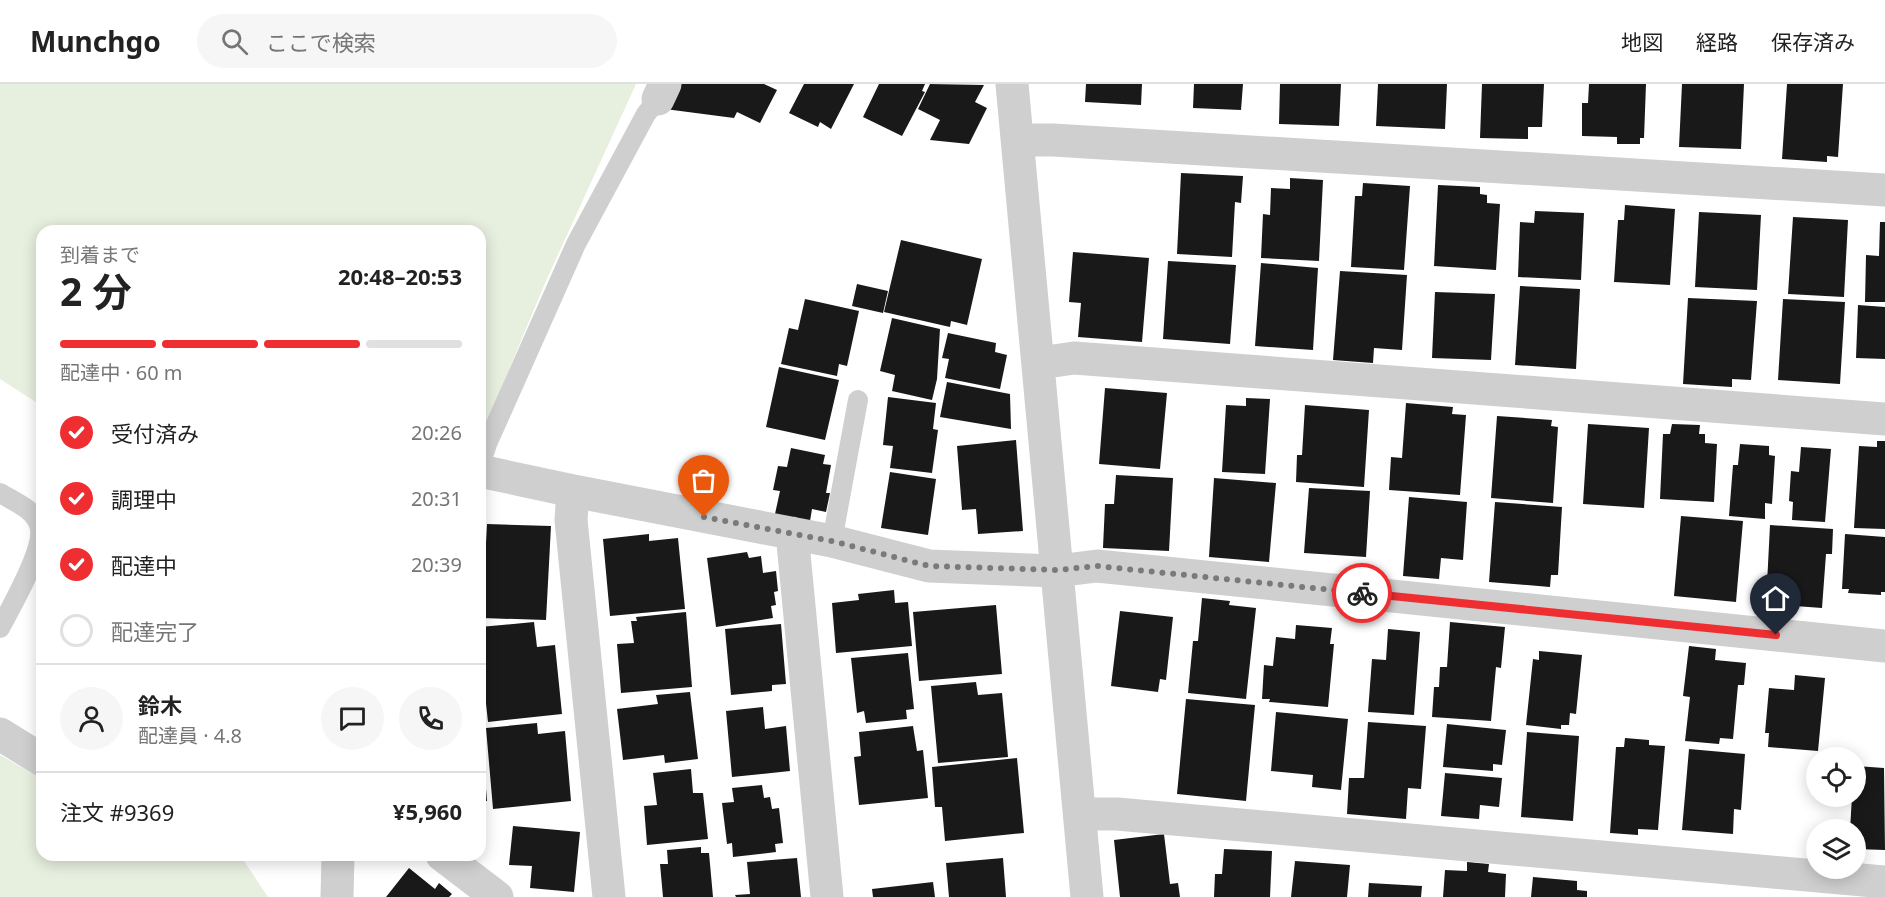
<!DOCTYPE html>
<html lang="ja">
<meta charset="utf-8">
<style>
:root{--surface:#fff;--page:#f6f6f6;--text:#222;--muted:#767676;--line:#e0e0e0;--accent:#ef2e31}
body{margin:0;font-family:"Noto Sans","Noto Sans JP",sans-serif;background:var(--page);color:var(--text);height:100vh;display:flex;flex-direction:column;font-size:22px;white-space:nowrap}
*{box-sizing:border-box;margin:0}
p{font-size:20px;color:var(--muted)}
.icon{flex:none;width:33px;height:33px;fill:none;stroke:currentColor;stroke-width:2;stroke-linecap:round;stroke-linejoin:round}
.map{position:relative;flex:1;overflow:hidden}
.drawer{position:absolute;left:36px;top:141px;width:450px;height:636px;display:flex;flex-direction:column;background:var(--surface);border-radius:18px;box-shadow:0 3px 15px #0003}
.drawer>*{flex:none}
.fabs{position:absolute;left:1806px;top:663px;display:grid;gap:12px}
.fabs a{display:grid;place-items:center;width:60px;height:60px;border-radius:50%;background:var(--surface);box-shadow:0 3px 15px #0003;font-size:30px}
.pin{position:absolute;display:grid;place-items:center;width:51px;height:51px;color:#fff;margin:-62px -26px;border-radius:50% 50% 50% 0;rotate:-45deg;box-shadow:0 0 6px #0007}
.pin .icon{rotate:45deg}
.courier{position:absolute;display:grid;place-items:center;width:60px;height:60px;margin:-30px;border:4px solid #ef2e31;border-radius:50%;background:#fff;color:#222;box-shadow:0 2px 8px #0007}
.overview em{font-style:normal;font-weight:700}
.overview div{display:flex;flex-direction:column-reverse}
.overview{display:flex;align-items:center;justify-content:space-between;height:102px;padding:0 24px}
h1{font-size:39px;font-weight:700;line-height:45px}
.bar{display:grid;grid-template-columns:repeat(4,1fr);gap:9px 6px;align-content:center;height:72px;padding:0 24px}
.bar i{height:8px;border-radius:4px;background:var(--line)}
.bar .selected{background:var(--accent)}
.bar p{grid-column:span 4}
.line{display:flex;align-items:center;gap:15px;padding:0 24px;border-top:2px solid var(--line)}
.line div{flex:1}
.round{display:grid;place-items:center;flex:none;width:63px;height:63px;border-radius:32px;background:var(--page)}
ol{padding:0 24px;list-style:none}
li{display:flex;align-items:center;gap:18px;height:66px}
li p{margin-inline-start:auto}
li .icon{padding:6px;border-radius:50%;background:var(--accent);color:#fff;stroke-width:4}
li:last-child{color:var(--muted)}
li i{width:33px;height:33px;border:3px solid var(--line);border-radius:50%}
header{display:flex;align-items:center;gap:36px;box-sizing:border-box;height:84px;padding:0 30px;background:var(--surface);border-bottom:2px solid var(--line)}
header strong{font-size:28px}
nav{display:flex;gap:33px;margin-inline-start:auto;font-size:21px}
.search{width:420px;height:54px;background:var(--page);display:flex;align-items:center;gap:15px;box-sizing:border-box;padding:0 21px;border-radius:33px;color:var(--muted);font-size:22px}
.map>svg:first-child{display:block}
.green{fill:#e7efdf}
.building{fill:#191919}
.lines{fill:none;stroke-linecap:round;stroke-linejoin:round}
.lane{stroke:#cfcfcf;stroke-width:20}
.street{stroke:#cfcfcf;stroke-width:33}
.done{stroke:#7a7a7a;stroke-width:6;stroke-dasharray:0 10.8}
.route{stroke:#ef2e31;stroke-width:8}
</style>
<header>
<strong>Munchgo</strong>
<div class="search"><svg class="icon" aria-label="search" viewBox="0 0 24 24"><circle cx="10" cy="10" r="6"/><path d="M15 15l6 6"/></svg>ここで検索</div>
<nav><a>地図</a><a>経路</a><a>保存済み</a></nav>
</header>
<div class="map">
<svg width="1885" height="813" viewBox="0 0 1885 813">
<rect width="100%" height="100%" fill="#fff"/>
<path class="green" d="M0,0H636L545,199L480,355V147H42V322L0,295Z
M0,671L42,695V771H240L268,813H0Z"/>
<path class="building" d="M678,0H764L777,6L760,39L737,28L734,34L665,25Z
M804,0H854L831,45L820,38L818,43L789,29Z
M879,0H925L922,7L925,8L902,52L863,33Z
M930,0L984,1L975,18L987,24L969,60L930,56L940,36L918,25Z
M1086,0H1142L1141,21L1085,18Z
M1194,0H1243L1241,26L1193,24Z
M1280,0H1341L1339,42L1279,40Z
M1378,0H1447L1445,45L1376,42Z
M1482,0H1544L1542,43H1528V55L1480,54Z
M1589,0H1646L1644,54H1640V60H1617V53L1582,52V19H1588Z
M1682,0H1744L1741,65L1679,63Z
M1787,0H1843L1838,73L1827,72V78L1782,75Z
M1181,89L1243,92L1241,119L1235,118L1232,173L1177,170Z
M1290,94L1323,96L1319,177L1261,174L1263,130L1270,131L1271,104L1290,105Z
M1363,99L1410,102L1404,186L1351,183L1355,112H1362Z
M1438,101L1480,103V110L1487,111V119L1500,120L1496,186L1434,182Z
M1625,121L1675,125L1670,201L1614,198L1618,136H1624Z
M1535,127L1584,129L1581,196L1518,193L1520,138L1534,139Z
M1699,128L1761,131L1757,206L1695,203Z
M1793,133L1848,136L1844,213L1788,210Z
M1880,138H1885V218H1865L1866,171L1879,172Z
M901,156L982,175L967,241L951,237L950,243L884,228Z
M1073,168L1149,174L1142,258L1078,253L1081,219L1069,218Z
M1168,177L1236,181L1230,260L1163,255Z
M1261,179L1318,184L1313,266L1255,262Z
M1340,187L1407,191L1402,266L1374,264L1373,279L1333,276Z
M857,200L888,207L883,229L852,222Z
M1520,202L1580,205L1576,285L1515,281Z
M1435,208L1495,210L1491,276L1432,274Z
M1688,214L1757,217L1751,296L1732,295V303L1683,300Z
M805,215L859,227L847,282L839,280L837,292L781,280L789,244L798,246Z
M1783,215L1845,218L1840,300L1778,296Z
M1858,221L1885,223V275L1856,274Z
M892,234L940,245L937,295L932,316L892,307L895,291L880,287Z
M948,249L996,259L995,268L1007,271L1000,305L945,294L949,275L942,274Z
M779,283L839,296L825,356L766,343Z
M947,298L1010,310L1011,345L940,333Z
M1105,304L1167,309L1160,385L1099,380Z
M888,313L936,319L933,345L938,346L932,389L890,384L893,362L883,361Z
M1246,314L1270,315L1265,390L1222,388L1226,321L1246,322Z
M1406,319L1453,323L1452,330L1466,331L1460,411L1389,406L1391,373L1402,374Z
M1305,321L1369,326L1364,403L1296,398L1297,371H1302Z
M1497,332L1552,336L1551,342L1558,343L1553,419L1491,414Z
M1588,340L1649,344L1644,424L1583,420Z
M1672,340L1700,341L1699,350H1705V359L1717,360L1714,418L1660,415L1663,350H1670Z
M1016,356L1023,447L978,450L976,425L962,426L957,362Z
M1877,357H1885V445L1854,444L1859,362L1877,363Z
M1740,360L1769,362V371L1775,372L1772,420L1765,419V435L1729,432L1733,381H1738Z
M1801,363L1831,365L1825,438L1792,436L1793,418L1789,417L1791,387L1799,388Z
M791,364L825,371L823,380L831,381L826,409H830L826,428L812,425L810,437L775,430L780,407L773,406L778,382L787,383Z
M890,388L936,395L928,451L881,444Z
M1116,391L1173,394L1169,467L1103,464L1105,420H1114Z
M1214,394L1276,399L1269,478L1209,473Z
M1309,404L1370,407L1366,473L1304,469Z
M1409,413L1467,418L1463,476L1441,474L1439,495L1403,492Z
M1495,418L1562,423L1558,491H1551L1550,503L1489,498Z
M1681,432L1743,437L1736,518L1674,512Z
M487,440L551,442L546,536L482,534Z
M1770,441L1833,445L1832,470H1826L1822,524L1766,520Z
M649,450V457L678,454L685,525L610,532L603,455Z
M1845,450L1885,453V508H1881V511L1848,509L1849,505H1842Z
M747,468L749,474L761,472L763,489L776,487L778,507L774,508L776,521L771,522L773,534L716,543L707,474Z
M894,506L895,519L908,518L912,562L836,569L832,519L859,516L858,510Z
M1202,514L1230,517L1229,521L1256,524L1246,615L1188,609L1193,557H1198Z
M996,521L1002,590L919,597L913,528Z
M1120,527L1173,533L1166,596L1160,595L1158,608L1111,602Z
M686,528L692,603L621,609L617,560L634,559L631,537H637L636,533Z
M534,538L537,563L555,561L562,630L488,638L480,564V543Z
M1450,538L1505,543L1501,584L1496,583L1491,637L1432,633L1434,603H1439L1440,583H1447Z
M781,540L786,600L772,601V607L731,611L725,545Z
M1296,541L1332,544L1330,560H1334L1328,623L1269,618L1270,615H1262L1264,581L1273,582L1276,553L1295,555Z
M1388,545L1420,548L1414,631L1368,628L1372,575L1386,576Z
M1689,562L1716,565L1715,576L1746,579L1744,601H1738L1733,655L1720,654L1719,660L1685,657L1690,613L1683,612Z
M1539,567L1582,571L1576,630L1570,629L1569,641H1561V645L1526,641L1533,575L1539,576Z
M908,569L914,625L906,626L907,635L866,639L864,627L857,629L851,574Z
M1795,591L1825,594L1818,667L1768,663L1769,649H1765L1769,604L1794,606Z
M976,598L978,611L1002,609L1008,673L938,679L931,602Z
M690,608L698,675L665,679L664,671L623,676L617,625L658,620L656,611Z
M1186,615L1255,621L1246,717L1177,710Z
M763,623L765,645L786,642L790,687L732,693L726,627Z
M1276,628L1348,635L1341,706L1312,703L1313,691L1271,687Z
M1368,638L1426,642L1421,705L1408,704L1406,735L1347,730L1349,694H1364Z
M537,639L538,650L565,647L571,717L493,725L486,644Z
M1447,640L1506,646L1502,681L1493,680V687L1443,683Z
M913,642L917,667L923,666L928,714L859,721L854,673L861,672L859,648Z
M1527,648L1579,652L1573,737L1521,733Z
M1625,654L1649,656V661L1665,662L1658,746L1638,745V751L1610,749L1616,663H1624Z
M480,655H482L487,717L480,718Z
M1689,665L1745,670L1741,726L1734,725L1733,750L1682,746Z
M1017,674L1024,749L945,757L942,723H935L932,683Z
M1856,682L1884,684L1885,766L1856,765V746H1850L1852,712H1856Z
M691,685L693,709H703L708,755L647,761L644,722L657,721L653,689Z
M1445,689L1502,694L1499,723L1480,721L1479,735L1441,732Z
M762,701L764,714L770,713L772,725L779,724L783,759L775,760L776,768L733,773L732,759L727,760L722,719L734,718L732,704Z
M480,721H485L486,740H480Z
M513,742L580,748L574,808L530,804L532,782L509,781Z
M1164,750L1170,800L1178,799L1180,813H1120L1114,756Z
M701,763V769H709L713,813H663L660,780H668L667,766Z
M1224,765L1272,767L1270,813H1214L1215,790H1222Z
M797,774L801,813H736L735,811L750,810L747,778Z
M1003,774L1006,813H949L946,779Z
M1295,777L1350,781L1347,813H1291Z
M1467,778L1489,780L1488,788L1506,790L1505,813H1443L1445,786L1467,787Z
M409,784L435,805L439,799L452,810L449,813H386Z
M1533,793L1577,797V806L1587,807V813H1531Z
M933,798L935,813H873L872,805Z
M1369,799L1422,802L1421,813H1368Z"/>
<g class="lines">
<path class="lane" d="M480,381L487,360L576,160L646,30L658,15
M0,409C13,417 34,425 39,441C47,462 11,523 0,544
M832,457L858,316"/>
<path class="street" d="M1012,0C1039,271 1063,542 1087,813
M658,15L665,0
M1018,56H1053L1885,106
M1040,279L1074,274L1885,335
M480,387L573,407L832,457L929,482L1057,487L1097,482L1885,562
M573,407L571,436L609,813
M792,449L827,813
M0,650L42,676
M1080,730H1117L1885,798
M442,771L497,813
M337,813L338,771"/>
</g>
<g class="lines">
<path class="done" d="M704,433L832,457L929,482L1057,486L1097,482L1362,509"/>
<path class="route" d="M1362,509L1776,551"/>
</g>
</svg>
<div class="fabs">
<a><svg class="icon" aria-label="locate" viewBox="0 0 24 24"><circle cx="12" cy="12" r="6"/><path d="M12 2v4M12 18v4M2 12h4M18 12h4"/></svg></a>
<a><svg class="icon" aria-label="layers" viewBox="0 0 24 24"><path d="M12 4l9 5-9 5-9-5zM3 14l9 5 9-5"/></svg></a>
</div>
<div class="pin" style="left:704px;top:433px;background:#ea580c"><svg class="icon" aria-label="bag" viewBox="0 0 24 24"><path d="M5 8h14l-1 12H6zM9 8a3 3 0 0 1 6 0"/></svg></div>
<div class="pin" style="left:1776px;top:551px;background:#1f2937"><svg class="icon" aria-label="home" viewBox="0 0 24 24"><path d="M3 11l9-7 9 7M6 9v11h12V9"/></svg></div>
<div class="courier" style="left:1362px;top:509px"><svg class="icon" aria-label="bike" viewBox="0 0 24 24"><circle cx="6" cy="16" r="4"/><circle cx="18" cy="16" r="4"/><path d="M6 16l4-8h5l3 8M10 8l3 8H6M13 5h3"/></svg></div>
<section class="drawer">
<div class="overview"><div><h1>2 分</h1><p>到着まで</p></div><em>20:48–20:53</em></div>
<div class="bar"><i class="selected"></i><i class="selected"></i><i class="selected"></i><i></i><p>配達中 · 60 m</p></div>
<ol>
<li><svg class="icon" aria-label="check" viewBox="0 0 24 24"><path d="M5 12l5 5 9-10"/></svg>受付済み<p>20:26</p></li>
<li><svg class="icon" aria-label="check" viewBox="0 0 24 24"><path d="M5 12l5 5 9-10"/></svg>調理中<p>20:31</p></li>
<li><svg class="icon" aria-label="check" viewBox="0 0 24 24"><path d="M5 12l5 5 9-10"/></svg>配達中<p>20:39</p></li>
<li><i></i>配達完了</li>
</ol>
<div class="line" style="height:108px"><a class="round"><svg class="icon" aria-label="person" viewBox="0 0 24 24"><circle cx="12" cy="8" r="4"/><path d="M4 21q1-7 8-7t8 7"/></svg></a><div><b>鈴木</b><p>配達員 · 4.8</p></div><a class="round"><svg class="icon" aria-label="chat" viewBox="0 0 24 24"><path d="M4 5h16v11H9l-5 4z"/></svg></a><a class="round"><svg class="icon" aria-label="phone" viewBox="0 0 24 24"><path d="M5 4h4l2 5-3 2q2 4 5 5l2-3 5 2v4C11 20 4 13 5 4z"/></svg></a></div>
<div class="line" style="height:78px"><div>注文 #9369</div><b>¥5,960</b></div>
</section>
</div>
